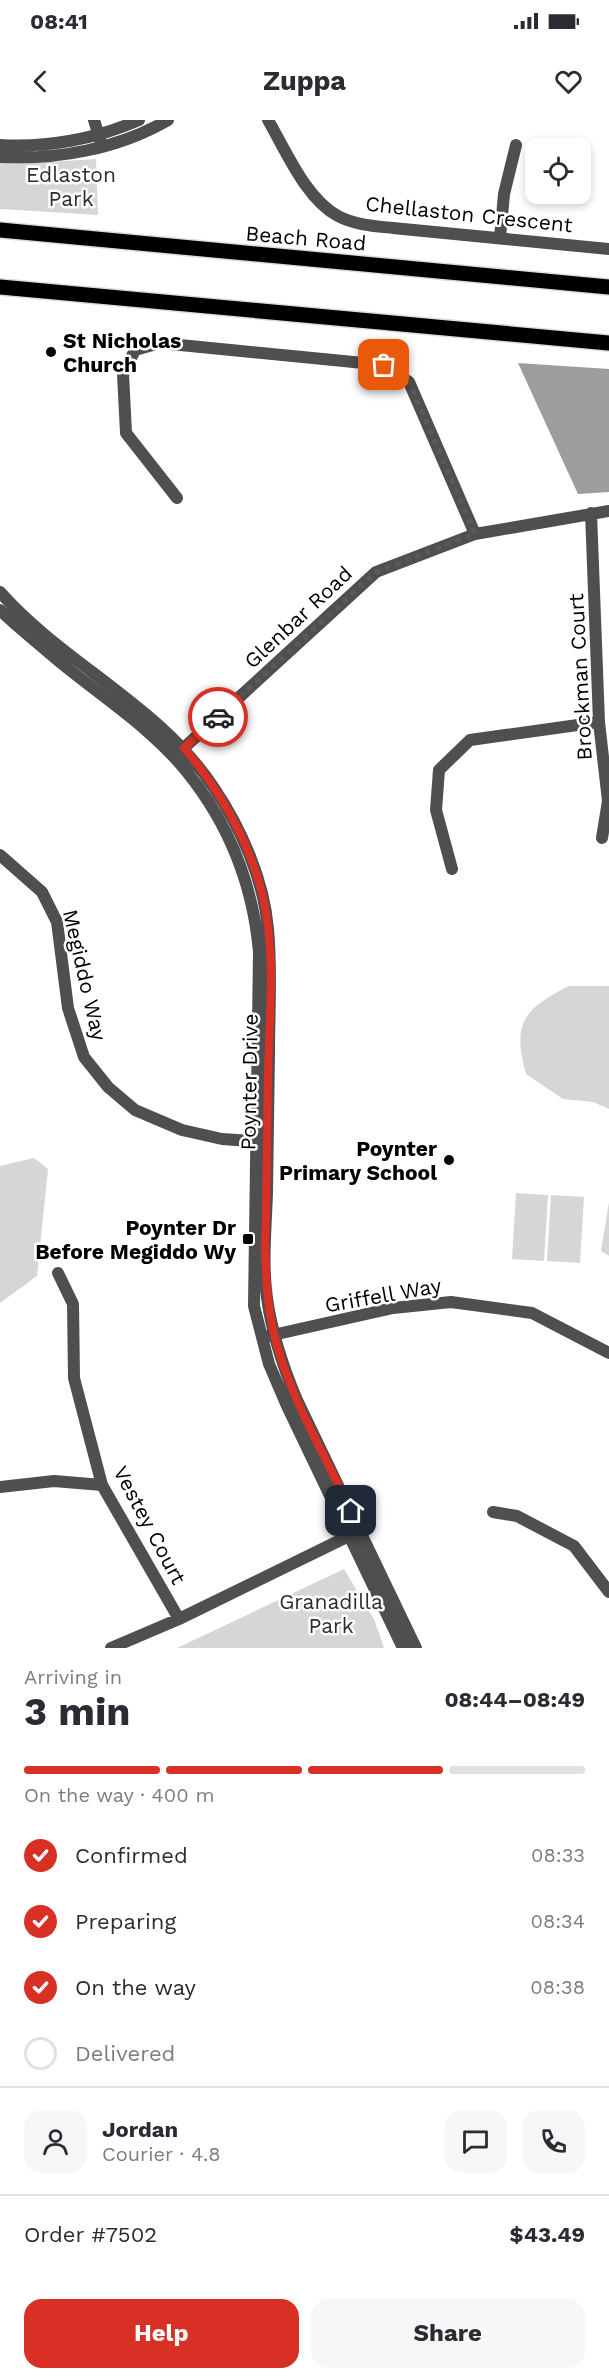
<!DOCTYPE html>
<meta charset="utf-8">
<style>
:root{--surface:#fff;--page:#f7f7f7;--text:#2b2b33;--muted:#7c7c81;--line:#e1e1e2;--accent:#d93025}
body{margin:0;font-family:"Work Sans",sans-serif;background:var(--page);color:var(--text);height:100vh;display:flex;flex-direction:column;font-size:22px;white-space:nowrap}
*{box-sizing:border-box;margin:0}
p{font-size:20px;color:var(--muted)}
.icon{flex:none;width:33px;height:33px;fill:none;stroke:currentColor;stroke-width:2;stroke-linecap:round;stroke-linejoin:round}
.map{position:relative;height:1528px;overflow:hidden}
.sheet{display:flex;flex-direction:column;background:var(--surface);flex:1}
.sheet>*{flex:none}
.tools{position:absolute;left:525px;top:18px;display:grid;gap:12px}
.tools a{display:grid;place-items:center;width:66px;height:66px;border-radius:12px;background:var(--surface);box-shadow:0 3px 9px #0003;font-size:30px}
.pin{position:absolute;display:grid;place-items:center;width:51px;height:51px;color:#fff;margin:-26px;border-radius:12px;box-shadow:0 3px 9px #0006}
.courier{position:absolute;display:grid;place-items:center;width:60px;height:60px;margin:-30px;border:4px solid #d93025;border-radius:50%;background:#fff;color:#222;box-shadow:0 2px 8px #0007}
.head em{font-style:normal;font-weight:700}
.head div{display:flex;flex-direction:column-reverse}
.head{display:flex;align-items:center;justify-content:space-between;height:102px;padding:0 24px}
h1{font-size:39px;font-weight:700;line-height:45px}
.bar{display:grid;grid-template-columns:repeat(4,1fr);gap:9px 6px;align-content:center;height:72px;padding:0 24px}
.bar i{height:8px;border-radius:4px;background:var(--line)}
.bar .selected{background:var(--accent)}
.bar p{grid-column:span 4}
.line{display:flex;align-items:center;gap:15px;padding:0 24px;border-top:2px solid var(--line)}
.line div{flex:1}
.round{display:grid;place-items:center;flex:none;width:63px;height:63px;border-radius:18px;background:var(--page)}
ol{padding:0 24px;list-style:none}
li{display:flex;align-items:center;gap:18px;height:66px}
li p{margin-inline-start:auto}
li .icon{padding:6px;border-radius:50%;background:var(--accent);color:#fff;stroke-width:4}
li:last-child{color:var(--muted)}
li i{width:33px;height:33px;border:3px solid var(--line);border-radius:50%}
.cta{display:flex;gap:12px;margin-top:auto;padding:12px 24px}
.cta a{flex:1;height:69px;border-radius:18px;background:var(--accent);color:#fff;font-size:24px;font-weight:700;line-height:69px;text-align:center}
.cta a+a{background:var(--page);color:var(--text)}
.status{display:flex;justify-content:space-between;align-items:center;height:42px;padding:0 30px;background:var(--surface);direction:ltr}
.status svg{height:16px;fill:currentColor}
header{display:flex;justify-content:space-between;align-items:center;height:78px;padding:0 24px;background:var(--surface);font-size:27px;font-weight:700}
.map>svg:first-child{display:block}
.green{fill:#d6d6d6}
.water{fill:#9d9d9d}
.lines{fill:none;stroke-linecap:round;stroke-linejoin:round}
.primary-casing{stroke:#dbdbdb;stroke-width:18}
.minor{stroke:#4f4f4f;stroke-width:12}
.tertiary{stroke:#4f4f4f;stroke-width:12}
.primary{stroke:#000;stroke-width:15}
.done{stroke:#595959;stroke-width:6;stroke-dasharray:0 10.8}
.route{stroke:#d93025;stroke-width:8}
.poi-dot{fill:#000;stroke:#fff;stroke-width:2}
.labels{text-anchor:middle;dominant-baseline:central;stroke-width:5;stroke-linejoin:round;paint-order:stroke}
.park-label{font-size:21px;fill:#2d2d2d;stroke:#fff}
.street-label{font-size:21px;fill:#000;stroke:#fff}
.poi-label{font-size:21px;font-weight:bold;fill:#000;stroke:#fff;text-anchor:end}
</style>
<div class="status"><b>08:41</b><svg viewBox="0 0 49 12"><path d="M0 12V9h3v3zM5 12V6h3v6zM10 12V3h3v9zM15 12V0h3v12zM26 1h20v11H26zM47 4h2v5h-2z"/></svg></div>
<header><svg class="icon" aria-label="back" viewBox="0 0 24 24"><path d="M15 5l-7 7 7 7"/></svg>Zuppa<svg class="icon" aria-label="heart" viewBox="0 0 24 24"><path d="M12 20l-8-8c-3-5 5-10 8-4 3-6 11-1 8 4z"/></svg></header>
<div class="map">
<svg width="609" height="1528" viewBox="0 0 609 1528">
<rect width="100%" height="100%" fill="#fff"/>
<path class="green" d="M96,39L98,95L0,89V42L16,44Z
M569,866H609V989L593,982L563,979L526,954C512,903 523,889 569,866Z
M34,1038L48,1049L37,1156L0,1183V1046Z
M516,1073L548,1075L544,1141L512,1139Z
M551,1075L584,1077L580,1143L547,1141Z
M609,1082V1136L601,1131Z
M344,1449L374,1499L384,1528H177Z"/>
<path class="water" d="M518,243L609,249V372L578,374Z"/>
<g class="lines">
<g class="primary-casing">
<path id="primary" d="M0,110L609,167
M0,167L609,223"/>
</g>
<path class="minor" d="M94,0L102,26
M268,0C286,31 306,79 338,96C355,105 374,106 393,108L609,129
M500,118L504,74L516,25
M177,378L126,313L123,254L135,230L160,223L384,245L409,262L475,414
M591,393L599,602L608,681L602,718
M175,636L376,452L475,414L609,391
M0,735L42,772L57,802L68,888L84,937L108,967L135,990L182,1010L222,1019L265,1022
M452,749L436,690L439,650L470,620L599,602
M58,1153L73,1184L74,1258L102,1365L179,1499
M264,1217L393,1188L451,1182L532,1193L609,1233
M0,1367L54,1361L102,1365
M493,1392L517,1396L574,1426L609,1472
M111,1528L179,1499L359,1411"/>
<path class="tertiary" d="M0,25C46,28 96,19 139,0
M0,37C57,40 118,29 168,0
M0,472C64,544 160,586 214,668C241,708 264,760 268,809C272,850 269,892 269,933C268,980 268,1026 267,1072C266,1107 262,1143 267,1178C272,1214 283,1247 297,1280L416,1528
M0,490C17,507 37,522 55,538C99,575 151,607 187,652C229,704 253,765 259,832L254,1186L269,1244L287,1286L403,1528"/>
<use href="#primary" class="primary"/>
</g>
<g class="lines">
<path class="done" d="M218,597L376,452L475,414L409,262L384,245"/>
<path class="route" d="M218,597L184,628C226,677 261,742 268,807C274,855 269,905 268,953C267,1011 267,1069 265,1127C266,1156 267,1185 274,1214C289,1276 324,1333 351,1391"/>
</g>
<g class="poi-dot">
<circle cx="51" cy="232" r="6"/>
<circle cx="449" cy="1040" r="6"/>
<rect x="242" y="1113" width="12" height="12" rx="3"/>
</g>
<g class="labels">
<g class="park-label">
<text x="71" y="54">Edlaston<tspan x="71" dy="24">Park</tspan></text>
<text x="331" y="1481">Granadilla<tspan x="331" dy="24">Park</tspan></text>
</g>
<g class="street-label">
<text transform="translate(469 94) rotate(6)">Chellaston Crescent</text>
<text transform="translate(306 118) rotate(5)">Beach Road</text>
<text transform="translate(298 497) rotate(-43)">Glenbar Road</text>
<text transform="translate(580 557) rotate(-93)">Brockman Court</text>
<text transform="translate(85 855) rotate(77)">Megiddo Way</text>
<text transform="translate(249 962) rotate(-89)">Poynter Drive</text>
<text transform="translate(383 1175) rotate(-10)">Griffell Way</text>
<text transform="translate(150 1405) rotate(62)">Vestey Court</text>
</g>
<g class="poi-label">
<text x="63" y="220" text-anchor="start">St Nicholas<tspan x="63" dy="24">Church</tspan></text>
<text x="437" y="1028">Poynter<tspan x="437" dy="24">Primary School</tspan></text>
<text x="236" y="1107">Poynter Dr<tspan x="236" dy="24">Before Megiddo Wy</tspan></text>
</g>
</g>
</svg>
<div class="tools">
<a><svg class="icon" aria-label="locate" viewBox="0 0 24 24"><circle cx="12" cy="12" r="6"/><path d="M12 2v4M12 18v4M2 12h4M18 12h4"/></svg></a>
</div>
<div class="pin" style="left:384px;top:245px;background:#ea580c"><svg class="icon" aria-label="bag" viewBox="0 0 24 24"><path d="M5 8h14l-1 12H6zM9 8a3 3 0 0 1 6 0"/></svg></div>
<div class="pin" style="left:351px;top:1391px;background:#1f2937"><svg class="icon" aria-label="home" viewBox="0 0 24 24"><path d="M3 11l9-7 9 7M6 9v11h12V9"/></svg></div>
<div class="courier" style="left:218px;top:597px"><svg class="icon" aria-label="car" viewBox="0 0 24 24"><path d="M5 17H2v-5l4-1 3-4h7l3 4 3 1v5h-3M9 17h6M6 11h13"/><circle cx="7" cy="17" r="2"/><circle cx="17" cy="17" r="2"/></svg></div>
</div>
<section class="sheet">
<div class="head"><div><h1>3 min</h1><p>Arriving in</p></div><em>08:44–08:49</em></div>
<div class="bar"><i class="selected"></i><i class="selected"></i><i class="selected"></i><i></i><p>On the way · 400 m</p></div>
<ol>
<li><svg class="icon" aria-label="check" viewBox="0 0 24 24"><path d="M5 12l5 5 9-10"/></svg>Confirmed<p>08:33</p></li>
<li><svg class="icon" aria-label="check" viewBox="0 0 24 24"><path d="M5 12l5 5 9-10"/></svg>Preparing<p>08:34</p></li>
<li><svg class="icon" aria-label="check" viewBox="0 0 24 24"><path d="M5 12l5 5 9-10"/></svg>On the way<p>08:38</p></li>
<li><i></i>Delivered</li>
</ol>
<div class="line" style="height:108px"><a class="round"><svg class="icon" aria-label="person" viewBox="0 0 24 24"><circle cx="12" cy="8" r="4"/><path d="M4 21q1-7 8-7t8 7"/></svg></a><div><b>Jordan</b><p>Courier · 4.8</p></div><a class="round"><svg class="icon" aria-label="chat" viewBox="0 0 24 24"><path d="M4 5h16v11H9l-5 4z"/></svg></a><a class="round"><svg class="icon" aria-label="phone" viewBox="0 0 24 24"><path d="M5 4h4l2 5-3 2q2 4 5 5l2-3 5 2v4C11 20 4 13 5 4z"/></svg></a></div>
<div class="line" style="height:78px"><div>Order #7502</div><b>$43.49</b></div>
<div class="cta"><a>Help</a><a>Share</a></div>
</section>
